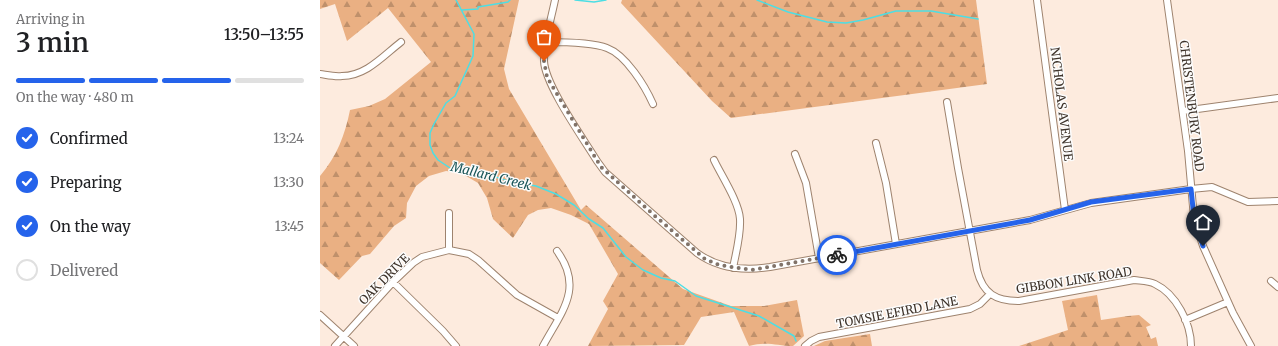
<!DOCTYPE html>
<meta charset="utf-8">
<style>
:root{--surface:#fff;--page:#f2f2f2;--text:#202124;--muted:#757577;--line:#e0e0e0;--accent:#2563eb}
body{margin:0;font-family:Merriweather,serif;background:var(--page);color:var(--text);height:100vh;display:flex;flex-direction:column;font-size:15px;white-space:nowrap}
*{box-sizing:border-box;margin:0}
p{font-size:13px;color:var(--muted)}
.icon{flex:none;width:22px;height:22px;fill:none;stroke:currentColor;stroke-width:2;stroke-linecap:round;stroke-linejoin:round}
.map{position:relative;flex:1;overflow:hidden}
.panel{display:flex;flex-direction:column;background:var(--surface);width:320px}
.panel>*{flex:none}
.pin{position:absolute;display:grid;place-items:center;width:34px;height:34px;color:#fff;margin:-41px -17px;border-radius:50% 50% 50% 0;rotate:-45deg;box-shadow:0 0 4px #0007}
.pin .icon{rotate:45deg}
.courier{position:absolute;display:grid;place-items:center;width:40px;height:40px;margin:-20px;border:3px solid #2563eb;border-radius:50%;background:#fff;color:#222;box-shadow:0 1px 5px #0007}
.overview em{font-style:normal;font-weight:600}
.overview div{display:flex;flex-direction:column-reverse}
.overview{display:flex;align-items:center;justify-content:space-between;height:68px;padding:0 16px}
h1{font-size:26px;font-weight:600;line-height:30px}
.bar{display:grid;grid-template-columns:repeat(4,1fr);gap:6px 4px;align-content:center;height:48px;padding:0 16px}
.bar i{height:5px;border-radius:3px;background:var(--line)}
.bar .on{background:var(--accent)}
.bar p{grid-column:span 4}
ol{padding:0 16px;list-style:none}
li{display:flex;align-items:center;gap:12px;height:44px}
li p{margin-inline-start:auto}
li .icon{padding:4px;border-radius:50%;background:var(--accent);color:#fff;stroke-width:4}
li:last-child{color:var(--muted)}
li i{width:22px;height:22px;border:2px solid var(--line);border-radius:50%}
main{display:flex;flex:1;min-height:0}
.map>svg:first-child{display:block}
.forest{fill:url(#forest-firs)}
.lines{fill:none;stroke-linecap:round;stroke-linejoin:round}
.stream{stroke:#4cdee4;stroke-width:1.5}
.street-casing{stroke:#9e836e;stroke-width:8}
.street{stroke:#fff;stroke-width:6}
.done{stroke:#817369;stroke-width:4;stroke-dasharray:0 7.2}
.route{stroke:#2563eb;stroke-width:5}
.labels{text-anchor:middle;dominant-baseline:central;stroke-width:3;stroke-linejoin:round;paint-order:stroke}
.street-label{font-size:12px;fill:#3e332a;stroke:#fcfcfc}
.water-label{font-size:13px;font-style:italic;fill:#195558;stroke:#fcfcfc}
</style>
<main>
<section class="panel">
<div class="overview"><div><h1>3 min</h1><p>Arriving in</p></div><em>13:50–13:55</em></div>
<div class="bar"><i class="on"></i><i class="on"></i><i class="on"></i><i></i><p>On the way · 480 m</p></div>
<ol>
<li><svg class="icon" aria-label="check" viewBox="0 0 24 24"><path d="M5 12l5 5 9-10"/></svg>Confirmed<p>13:24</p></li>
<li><svg class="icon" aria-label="check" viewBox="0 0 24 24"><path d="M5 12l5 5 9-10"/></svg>Preparing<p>13:30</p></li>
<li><svg class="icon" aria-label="check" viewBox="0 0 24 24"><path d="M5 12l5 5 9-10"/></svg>On the way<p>13:45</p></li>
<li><i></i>Delivered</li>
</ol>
</section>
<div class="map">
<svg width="958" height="346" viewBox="0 0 958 346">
<defs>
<pattern id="forest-firs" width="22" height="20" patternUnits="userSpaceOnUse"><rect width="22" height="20" fill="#eab083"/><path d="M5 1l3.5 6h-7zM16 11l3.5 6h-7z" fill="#bf906b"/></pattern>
</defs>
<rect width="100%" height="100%" fill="#fdebde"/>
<path class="forest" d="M0,0H199L184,69L189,89L261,210L266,205L363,289L411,306H444L477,300L484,336L473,346C456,346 448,341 429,346L414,312L381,317L364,345L268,346L288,309L283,301L298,274L269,224L251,215L231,208L218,210L208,215L193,238L173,219L167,198L158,183L141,173L126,171L109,176L96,186L87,203L86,218L74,226L50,254L42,256L19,280L0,263V176C17,156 25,135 30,110L49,106L65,99L111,62L68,8L27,41L15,4L0,9Z
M302,0H656L667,84L411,118L392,101L301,3Z
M777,295L781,320L808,316L819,315L831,325L826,327L831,339L836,337L838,346H699L748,330L742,301Z
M550,334L552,346H494L505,341Z"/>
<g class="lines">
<path class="stream" d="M136,0L154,34L153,56L135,96L126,103L114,124L110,133V145L113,153L118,160L133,170L151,174L164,173L191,182L216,186L236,194L254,205L269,219L283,228L306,257L323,270L341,278L355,281L376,296L439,316L474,336L476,341
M255,0L274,2L286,0
M437,0L468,12L507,22L526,23L543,20L576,11H611L658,19
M142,10L158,9V7L188,2L190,0"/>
<g class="street-casing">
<path id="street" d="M235,0C231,20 224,41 224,61C225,85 263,138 277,161L285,172L377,253C399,269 424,271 450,267L710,220L771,203L871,189L892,187L928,202L958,201
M717,0L745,210
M847,0L868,151L874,218L883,246L913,313L931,346
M226,42C243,42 272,42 287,48C306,55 325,86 333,104
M0,74C7,75 15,77 22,76C46,76 63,56 81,42
M627,102L638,168L657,270C663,294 676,301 699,301L814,280C821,281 829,281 835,284C856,294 871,323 871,346
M863,111L958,98
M556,143L566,183L576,244
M475,154L486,183L499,258
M394,160C401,175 419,202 420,219C421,235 416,252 413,268
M129,250V213
M951,281L958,287
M73,282L123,331L136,346
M0,315L34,346
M865,320L908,302
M15,346L73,282L93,263L102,257L129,250L149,254L158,260L197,295L238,318
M223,346C242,311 264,288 237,251
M485,346L491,341L499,337L650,309L660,304L670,294"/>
</g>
<use href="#street" class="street"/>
</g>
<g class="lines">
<path class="done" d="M224,61L227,77L231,84L281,167L335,216L385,259L399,265L432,270L517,255"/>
<path class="route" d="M517,255L710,220L771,202L871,189L874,218L883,246"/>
</g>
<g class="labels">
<g class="street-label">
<text transform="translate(742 104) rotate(83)">NICHOLAS AVENUE</text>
<text transform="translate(872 106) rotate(83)">CHRISTENBURY ROAD</text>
<text transform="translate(64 279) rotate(-45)">OAK DRIVE</text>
<text transform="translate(754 280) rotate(-9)">GIBBON LINK ROAD</text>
<text transform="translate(577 312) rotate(-11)">TOMSIE EFIRD LANE</text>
</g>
<g class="water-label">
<text transform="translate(171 176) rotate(14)">Mallard Creek</text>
</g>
</g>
</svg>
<div class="pin" style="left:224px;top:61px;background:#ea580c"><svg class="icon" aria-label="bag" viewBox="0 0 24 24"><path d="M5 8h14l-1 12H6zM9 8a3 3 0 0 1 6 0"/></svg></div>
<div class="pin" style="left:883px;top:246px;background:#1f2937"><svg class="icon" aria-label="home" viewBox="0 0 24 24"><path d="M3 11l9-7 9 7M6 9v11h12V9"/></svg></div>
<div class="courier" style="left:517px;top:255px"><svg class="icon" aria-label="bike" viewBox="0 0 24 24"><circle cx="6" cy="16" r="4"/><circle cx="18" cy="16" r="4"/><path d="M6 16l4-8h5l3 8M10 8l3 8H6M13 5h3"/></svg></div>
</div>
</main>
